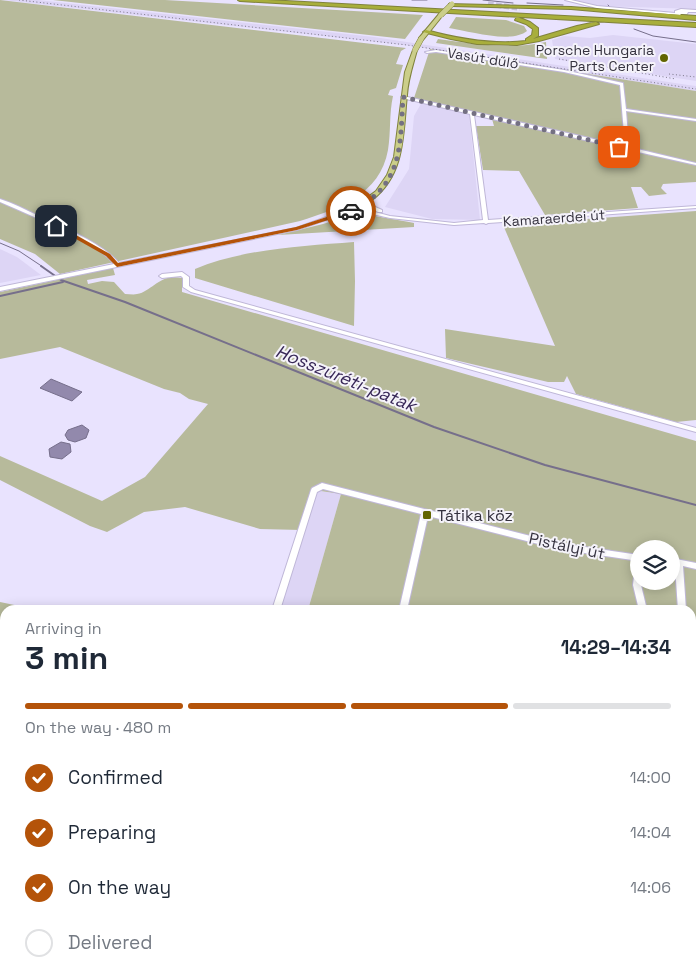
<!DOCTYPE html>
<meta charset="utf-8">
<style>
:root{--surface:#fff;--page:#f2f2f3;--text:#1f2937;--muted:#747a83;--line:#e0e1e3;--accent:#b45309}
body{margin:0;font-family:"Space Grotesk",sans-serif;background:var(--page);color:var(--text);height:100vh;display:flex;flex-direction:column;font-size:19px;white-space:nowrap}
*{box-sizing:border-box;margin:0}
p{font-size:16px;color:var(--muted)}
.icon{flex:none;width:28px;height:28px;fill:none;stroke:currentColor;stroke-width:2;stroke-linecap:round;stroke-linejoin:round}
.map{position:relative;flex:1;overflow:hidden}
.panel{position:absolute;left:0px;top:605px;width:696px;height:375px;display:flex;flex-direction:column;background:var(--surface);border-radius:15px 15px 0 0;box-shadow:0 2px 12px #0003}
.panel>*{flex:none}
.tools{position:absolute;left:630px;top:540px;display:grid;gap:10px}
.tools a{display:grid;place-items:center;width:50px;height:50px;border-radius:50%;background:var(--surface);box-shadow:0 2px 12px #0003;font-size:25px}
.pin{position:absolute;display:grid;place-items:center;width:42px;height:42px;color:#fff;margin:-21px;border-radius:10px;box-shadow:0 2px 8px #0006}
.courier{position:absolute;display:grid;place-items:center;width:50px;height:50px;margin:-25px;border:4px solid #b45309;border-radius:50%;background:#fff;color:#222;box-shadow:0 1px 6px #0007}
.summary em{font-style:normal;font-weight:700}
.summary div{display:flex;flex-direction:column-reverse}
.summary{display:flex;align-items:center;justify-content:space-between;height:85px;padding:0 25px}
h1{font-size:32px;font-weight:700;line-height:38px}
.bar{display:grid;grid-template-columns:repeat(4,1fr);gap:8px 5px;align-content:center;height:60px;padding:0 25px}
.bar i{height:6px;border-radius:4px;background:var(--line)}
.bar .active{background:var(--accent)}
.bar p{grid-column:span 4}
ol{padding:0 25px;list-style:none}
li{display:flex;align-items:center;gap:15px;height:55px}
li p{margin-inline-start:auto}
li .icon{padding:5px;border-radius:50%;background:var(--accent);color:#fff;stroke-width:4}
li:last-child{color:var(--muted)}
li i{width:28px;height:28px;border:2px solid var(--line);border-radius:50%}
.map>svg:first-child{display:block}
.built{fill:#ddd5f5}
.green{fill:#b7ba9b;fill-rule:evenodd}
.water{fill:#9289ac;stroke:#766f8b}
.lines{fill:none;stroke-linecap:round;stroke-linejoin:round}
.stream-far1{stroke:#766f8b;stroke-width:1}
.stream{stroke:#766f8b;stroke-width:2}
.highway-tunnel{stroke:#c5c0d8;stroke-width:5.5;stroke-dasharray:5.5 2.5;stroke-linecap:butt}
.minor-casing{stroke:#bfb7d8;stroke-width:2}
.major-casing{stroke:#80833d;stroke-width:2}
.highway-casing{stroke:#80833d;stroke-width:2}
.minor{fill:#fff;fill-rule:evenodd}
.major{fill:#cbce8a;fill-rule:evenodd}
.highway{fill:#a8ae3c;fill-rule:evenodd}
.rail{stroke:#7a7688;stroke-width:1;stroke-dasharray:1 2.5;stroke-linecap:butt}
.major-bridge-casing{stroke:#80833d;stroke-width:6;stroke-linecap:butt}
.major-bridge{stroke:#cbce8a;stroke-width:5}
.route{fill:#b45309}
.done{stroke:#747082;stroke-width:5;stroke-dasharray:0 9}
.poi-dot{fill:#626500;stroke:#f5f3fa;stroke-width:2}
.labels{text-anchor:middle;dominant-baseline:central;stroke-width:4;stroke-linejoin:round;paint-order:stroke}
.far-poi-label{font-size:14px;fill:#35323f;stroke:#f5f3fa;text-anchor:end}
.far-street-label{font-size:14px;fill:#35323f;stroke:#f5f3fa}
.poi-label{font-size:16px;fill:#35323f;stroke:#f5f3fa;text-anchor:start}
.street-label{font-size:16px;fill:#35323f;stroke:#f5f3fa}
.water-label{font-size:18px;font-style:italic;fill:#372757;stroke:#f5f3fa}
</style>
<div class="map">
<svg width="696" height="980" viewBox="0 0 696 980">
<rect width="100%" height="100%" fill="#e9e3fe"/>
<path class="built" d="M4,0H38L374,37L688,85L696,86V91L412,46Z
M573,0H696V9L598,6Z
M613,35L696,44V81L555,59L552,40L564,36L590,38Z
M422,102L469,114L480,220L432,219L385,207L409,169L414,116Z
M0,249L17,257L41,275L0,283Z
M314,490L341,494L308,610H277Z"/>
<path class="green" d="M0,0L406,48L401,51L396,64L403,65L396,88L390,90L388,95L393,96C389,114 391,132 388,150C380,195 338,209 300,221L60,274L35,254L0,239Z
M53,0H165L423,15L405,39Z
M456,17L506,20L524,26L527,31C511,44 469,31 449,28Z
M438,39C475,44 510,50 546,42L547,59L436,43Z
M430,49L696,91V182L663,184L661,188L667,194L649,196L641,187H631L638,208L545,215L519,171L483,170L476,126H494L492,119L596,142L414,98Z
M696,211V420L676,422L576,394L567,376L564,382H548L446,358L445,329L555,346L503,225Z
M358,213L409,222L414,223V227L278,235L323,224Z
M354,242L355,281L354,326L195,278V269C242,249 303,246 354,242Z
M113,268L115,275L87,280L88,284L102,281L114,282L125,294C129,294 134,295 137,294C153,291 159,273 182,278V292L696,441V980H0V602L24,607L30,610H5V975H691V610H308L341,494L314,490L301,530L260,529L185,507L144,512L107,532L90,526L0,480V456L102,501L145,477L208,404L189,399L180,393L164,389L60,347L0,359V292ZM639,549H671V581H639Z"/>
<path class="water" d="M51,379L82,392L72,401L40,388Z
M82,425L89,430L86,438L75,442L68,440L65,435L68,430Z
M61,442L70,444L71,452L62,459L50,457L49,449Z"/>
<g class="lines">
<path class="stream-far1" d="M412,0H427
M483,0L513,3
M527,3L563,5
M608,5L610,7
M634,29L653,36L696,42
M0,243L19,251L43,267"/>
<path class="stream" d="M41,266L61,280L125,302L434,427L545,465L696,505
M0,296L63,282"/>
<path class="highway-tunnel" d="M488,4L520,8"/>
<g class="minor-casing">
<path id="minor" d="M565,0H571L597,6L675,13V11L681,9L696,10V12H688L687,14H681L680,15L597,8Z
M436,50L564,70L623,83L626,109L696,119V121L626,111L629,147L696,163V165L474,115L488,220L696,206V208L488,223L486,224L484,223L454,225L390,218L363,212L357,209L297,230L0,291V287L114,264C104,251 86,243 72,235C48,223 24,212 0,202V199C13,203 26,210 39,216C63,227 102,243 119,263L296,228L354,207L344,202V201L346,200L367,210L390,216L454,223L483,220L470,114L402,98L401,97L403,96L625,146L620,85L564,72L436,52L427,53L425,52Z
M368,200H372L373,206L382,210V212H378L369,208Z
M182,272L189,277V286L195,290L696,428V432L191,292L183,287V278L181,276L162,278L159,276L162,274Z
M322,483L558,543L639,555V561L558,549L428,516L407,610H399L421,514L323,489L317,492L280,610H272L311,490L312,488Z
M671,558L696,563V569L683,566L686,610H678L675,565L671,564Z
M639,565V581H641V585L647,610H639L633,585L635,568L636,566Z
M0,623L5,624V631L0,630Z
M691,668L694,669L696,674V687L693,686L691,682Z
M691,767L694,768L696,773V792L693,790L691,786Z
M16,975H28L26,980H14Z
M490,975H503L506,980H493Z
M572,975H582V980H572Z"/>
</g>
<g class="major-casing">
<path id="major" d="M439,14L443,15L423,40H419V38Z
M415,49L417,50C413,65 408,79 407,95C403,132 406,174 372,200C367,203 362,209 356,208V206L376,191L387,175L394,157L405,72L413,50Z"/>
</g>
<g class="highway-casing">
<path id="highway" d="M238,0H267L696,23V27L240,1Z
M449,4L571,7L696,16V20L571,9L451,6Z
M517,17L530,22L538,28V36L533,39L577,26L596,22L599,24L539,41L517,45L477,44L451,39L423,32L426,30C459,39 492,45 526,41V39L532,35L533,29L526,24L515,20Z"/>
</g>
<use href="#minor" class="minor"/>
<use href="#major" class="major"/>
<use href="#highway" class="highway"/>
<path class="rail" d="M19,0L407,45L696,89
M559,59L676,79
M669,74L696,77"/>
<g class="major-bridge-casing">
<path id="major-bridge" d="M441,15L452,4
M415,50L421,39"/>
</g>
<use href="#major-bridge" class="major-bridge"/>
</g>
<path class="route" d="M351,209L353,212L297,230L117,267L106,256L53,226L58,225L110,254L118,263L296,227Z"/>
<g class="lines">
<path class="done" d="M351,211C403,186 400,147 403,97L619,147"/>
</g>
<g class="poi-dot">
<circle cx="664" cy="58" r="5"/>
<rect x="422" y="510" width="10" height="10" rx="2.5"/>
</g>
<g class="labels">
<g class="far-poi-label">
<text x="654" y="50">Porsche Hungaria<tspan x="654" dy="16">Parts Center</tspan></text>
</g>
<g class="far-street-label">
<text transform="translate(483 58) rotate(9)">Vasút dűlő</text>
<text transform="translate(554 218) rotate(-4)">Kamaraerdei út</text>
</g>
<g class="poi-label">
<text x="437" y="515">Tátika köz</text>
</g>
<g class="street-label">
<text transform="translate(567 546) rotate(12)">Pistályi út</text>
</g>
<g class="water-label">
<text transform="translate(346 378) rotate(22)">Hosszúréti-patak</text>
</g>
</g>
</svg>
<div class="tools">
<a><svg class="icon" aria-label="layers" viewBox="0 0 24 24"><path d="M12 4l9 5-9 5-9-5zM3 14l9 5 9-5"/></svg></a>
</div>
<div class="pin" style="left:619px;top:147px;background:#ea580c"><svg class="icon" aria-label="bag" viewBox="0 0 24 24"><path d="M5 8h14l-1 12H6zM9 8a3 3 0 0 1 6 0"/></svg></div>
<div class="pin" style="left:56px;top:226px;background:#1f2937"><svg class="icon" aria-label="home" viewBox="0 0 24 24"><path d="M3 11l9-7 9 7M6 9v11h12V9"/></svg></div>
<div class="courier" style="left:351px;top:211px"><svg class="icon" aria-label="car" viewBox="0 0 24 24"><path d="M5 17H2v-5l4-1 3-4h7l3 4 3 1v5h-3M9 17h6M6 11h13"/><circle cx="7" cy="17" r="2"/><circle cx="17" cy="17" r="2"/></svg></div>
<section class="panel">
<div class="summary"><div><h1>3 min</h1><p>Arriving in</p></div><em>14:29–14:34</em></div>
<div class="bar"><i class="active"></i><i class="active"></i><i class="active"></i><i></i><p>On the way · 480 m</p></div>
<ol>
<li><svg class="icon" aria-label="check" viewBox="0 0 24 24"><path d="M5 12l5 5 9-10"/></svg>Confirmed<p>14:00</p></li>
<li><svg class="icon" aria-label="check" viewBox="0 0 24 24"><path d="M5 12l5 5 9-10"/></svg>Preparing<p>14:04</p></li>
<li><svg class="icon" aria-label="check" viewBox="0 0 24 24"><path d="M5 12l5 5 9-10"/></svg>On the way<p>14:06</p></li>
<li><i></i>Delivered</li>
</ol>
</section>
</div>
